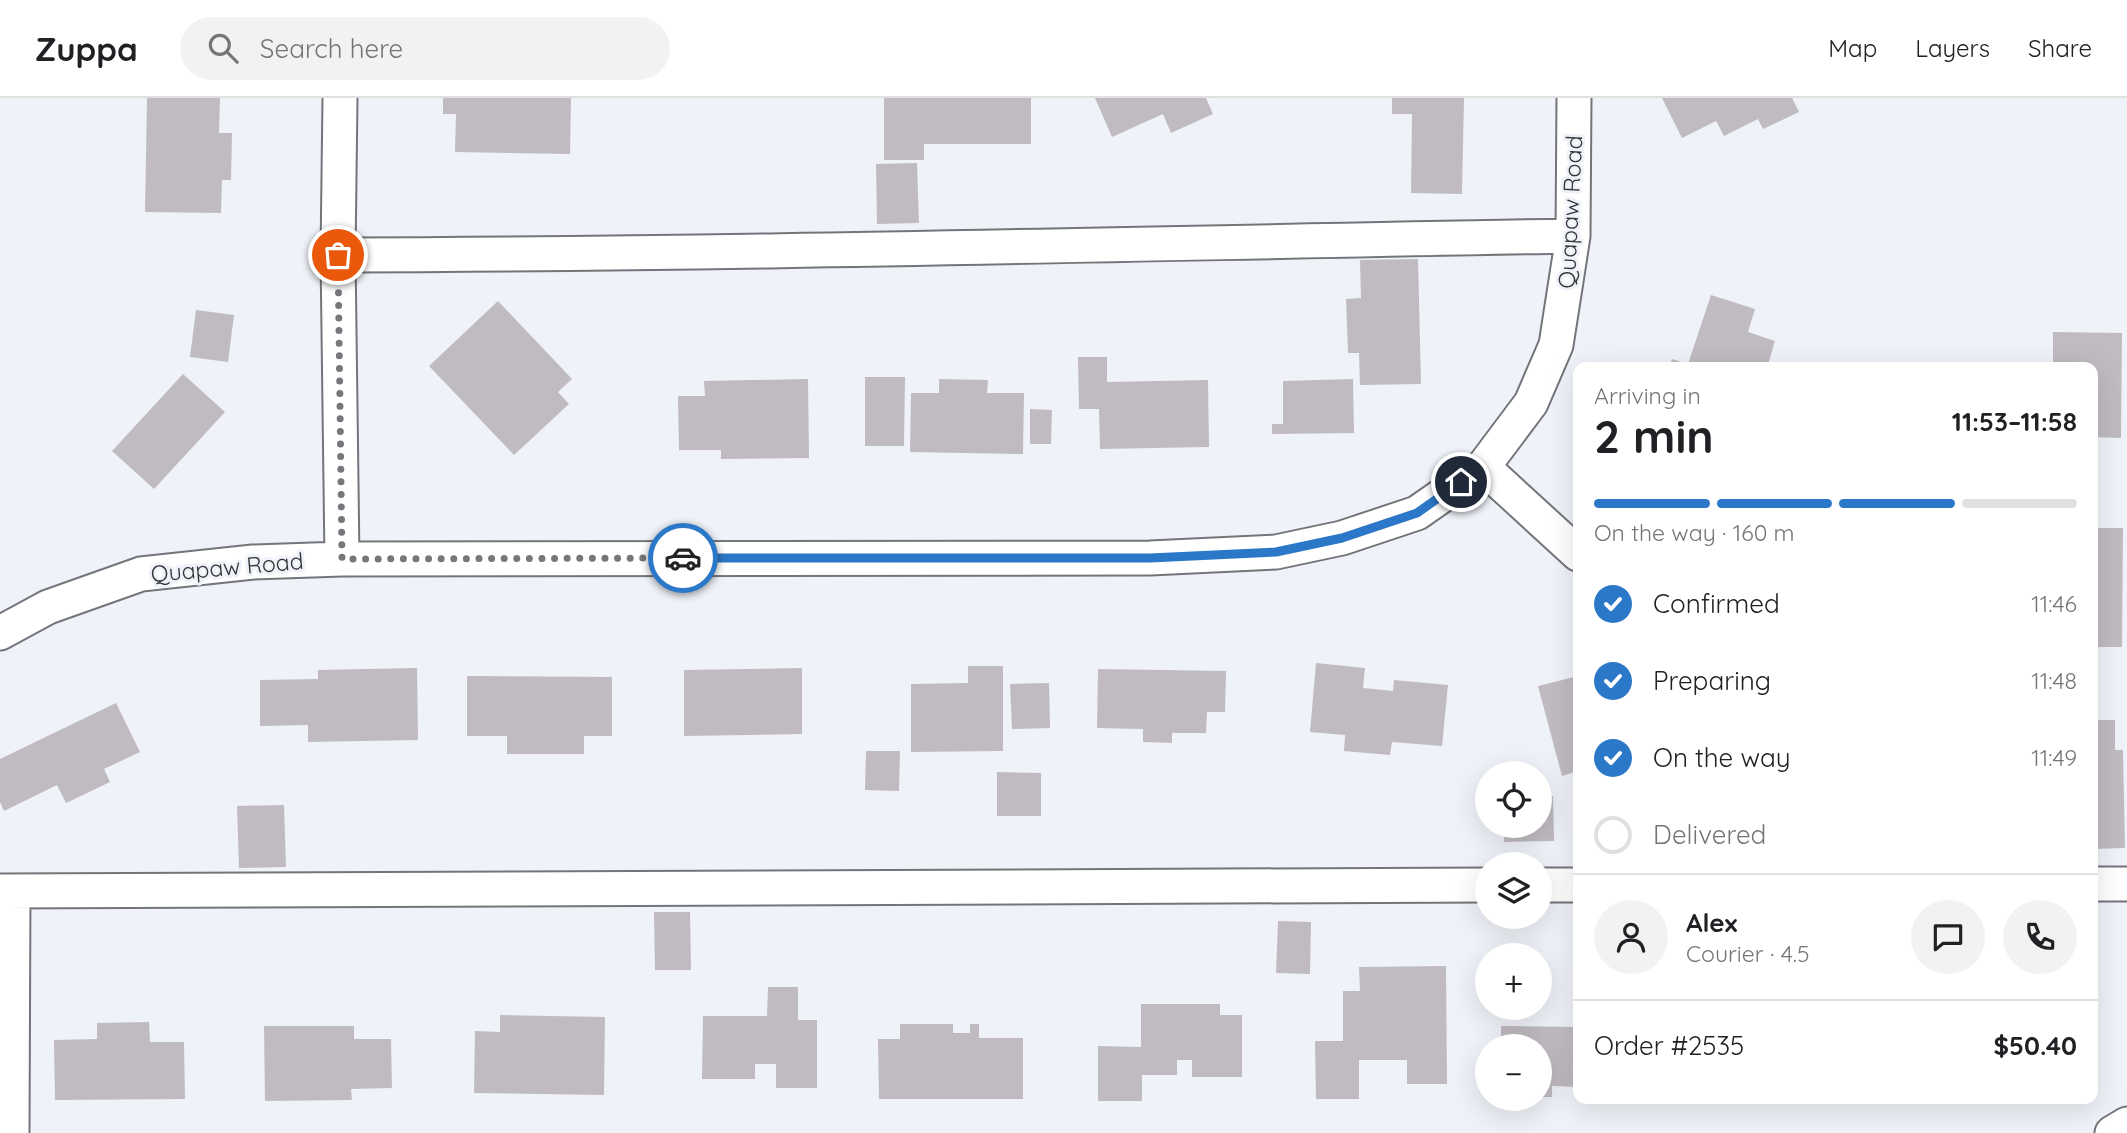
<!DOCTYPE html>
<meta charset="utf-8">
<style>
:root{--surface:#fff;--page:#f2f2f2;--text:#202124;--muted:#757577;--line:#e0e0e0;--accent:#2c78c8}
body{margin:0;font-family:Quicksand,sans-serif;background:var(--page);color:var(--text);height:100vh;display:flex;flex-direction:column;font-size:26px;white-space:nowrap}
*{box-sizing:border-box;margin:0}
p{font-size:23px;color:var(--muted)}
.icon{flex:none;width:38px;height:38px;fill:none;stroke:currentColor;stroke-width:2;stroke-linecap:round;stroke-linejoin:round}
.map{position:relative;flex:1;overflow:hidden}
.sheet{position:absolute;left:1573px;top:264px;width:525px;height:742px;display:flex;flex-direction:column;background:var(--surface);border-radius:14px;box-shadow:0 7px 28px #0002}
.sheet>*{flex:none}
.tools{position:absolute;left:1475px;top:663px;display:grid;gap:14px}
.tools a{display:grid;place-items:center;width:77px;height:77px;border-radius:50%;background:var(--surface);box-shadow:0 7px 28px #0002;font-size:35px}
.pin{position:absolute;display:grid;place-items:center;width:60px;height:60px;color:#fff;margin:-30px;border:4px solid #fff;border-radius:50%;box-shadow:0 2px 7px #0007}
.courier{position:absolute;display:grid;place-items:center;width:70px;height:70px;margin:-35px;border:5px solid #2c78c8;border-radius:50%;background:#fff;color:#222;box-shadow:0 2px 9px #0007}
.head em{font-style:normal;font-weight:700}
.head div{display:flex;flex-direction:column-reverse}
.head{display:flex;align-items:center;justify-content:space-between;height:119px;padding:0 21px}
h1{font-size:46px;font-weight:700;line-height:52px}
.bar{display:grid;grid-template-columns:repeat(4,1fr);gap:10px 7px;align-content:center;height:84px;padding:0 21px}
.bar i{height:9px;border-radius:5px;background:var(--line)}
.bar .active{background:var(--accent)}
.bar p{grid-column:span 4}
.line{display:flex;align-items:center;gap:18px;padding:0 21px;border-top:2px solid var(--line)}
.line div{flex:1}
.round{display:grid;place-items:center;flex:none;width:74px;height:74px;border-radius:37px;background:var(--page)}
ol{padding:0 21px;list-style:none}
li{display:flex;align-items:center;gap:21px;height:77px}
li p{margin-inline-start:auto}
li .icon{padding:7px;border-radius:50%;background:var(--accent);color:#fff;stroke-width:4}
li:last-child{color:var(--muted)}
li i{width:38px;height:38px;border:4px solid var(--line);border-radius:50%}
header{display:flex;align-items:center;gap:42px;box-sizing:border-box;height:98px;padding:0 35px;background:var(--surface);border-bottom:2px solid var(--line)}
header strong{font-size:33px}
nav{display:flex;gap:38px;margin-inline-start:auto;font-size:24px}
.search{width:490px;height:63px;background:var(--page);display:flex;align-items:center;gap:18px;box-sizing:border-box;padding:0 24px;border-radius:38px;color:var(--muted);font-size:26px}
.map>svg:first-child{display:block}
.building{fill:#c0bbc0}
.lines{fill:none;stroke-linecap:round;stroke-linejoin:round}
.minor-casing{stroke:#73757a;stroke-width:37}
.minor{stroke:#fff;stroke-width:33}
.done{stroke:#75777b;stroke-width:7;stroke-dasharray:0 12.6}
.route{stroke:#2c78c8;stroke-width:9}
.labels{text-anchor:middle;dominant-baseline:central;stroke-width:6;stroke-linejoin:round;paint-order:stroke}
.street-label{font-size:23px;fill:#343538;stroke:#eff2f8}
</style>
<header>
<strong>Zuppa</strong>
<div class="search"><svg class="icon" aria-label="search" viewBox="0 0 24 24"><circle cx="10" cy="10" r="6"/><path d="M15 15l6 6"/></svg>Search here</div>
<nav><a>Map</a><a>Layers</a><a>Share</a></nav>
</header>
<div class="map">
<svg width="2127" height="1035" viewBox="0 0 2127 1035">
<rect width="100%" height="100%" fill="#eff2f8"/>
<path class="building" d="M147,0H220L219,35H232L231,82H222L221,115L145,114Z
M443,0H571L570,56L455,54L456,16H443Z
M884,0H1031V46H924V62H884Z
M1095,0H1206L1213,16L1171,35L1163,16L1112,39Z
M1392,0H1464L1462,96L1411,95L1412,16H1392Z
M1662,0H1792L1799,14L1763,31L1758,21L1724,38L1716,23L1682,40Z
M917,65L919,125L877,126L876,66Z
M1418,161L1421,286L1360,287L1359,255H1348L1346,201L1361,200L1360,162Z
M1711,197L1755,211L1748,234L1775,243L1767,270H1669L1672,261L1688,266Z
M498,203L572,281L558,294L569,306L514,357L429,268Z
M196,212L234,217L228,264L190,259Z
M2053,234L2122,235L2121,340L2093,339V270H2053Z
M1078,259H1107V284L1208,282L1209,349L1100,351L1099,311H1079Z
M183,276L225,314L154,391L112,353Z
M865,279H905L904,348H865Z
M808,281L809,360L721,361V352H679L678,298H705L704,283Z
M939,281L988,282L987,295H1024L1023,356L910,354L911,295H939Z
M1353,281L1354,335L1272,336V326H1283V283Z
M1030,311L1052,312L1051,346H1030Z
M2093,430H2123L2122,549H2093Z
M1316,565L1365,570L1363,590L1393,593L1394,582L1448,587L1442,648L1392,644L1390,657L1344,653L1345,637L1310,634Z
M968,568H1003V653L911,654V586L968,585Z
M417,570L418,642L308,644V627L260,628V582L318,581V572Z
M802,570V636L684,638V572Z
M1098,571L1226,573L1225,614H1207L1206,635H1172V645L1143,644V631L1097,630Z
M467,578L612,579V638H584V656H507V638H467Z
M1578,578V673L1562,678L1538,588Z
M1049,585L1050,630L1012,631L1010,586Z
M116,605L140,654L104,671L110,684L66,705L57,687L4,713L0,704V661Z
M2093,622H2115V652H2123L2125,750L2093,751Z
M866,653H900L899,693L865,692Z
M997,674L1041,675V718H997Z
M1540,698H1553L1554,743L1504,744V728H1540Z
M284,707L286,769L239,770L237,708Z
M654,814H690L691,872H655Z
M1278,823L1311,824L1310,876L1276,875Z
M1446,868L1447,986H1407V962H1359V1001H1316L1315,943H1343V893H1360L1359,869Z
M768,889H798V922H817V990H776V966H755V981H702L703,918H767Z
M1141,906H1220V917H1242V979H1192V962H1177V977H1142V1003H1098V948L1141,949Z
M500,917L605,919L604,997L474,995L475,933L500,934Z
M149,924L150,944H184L185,1001L55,1002L54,942L97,941V925Z
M900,926H953V935H970V926H979V940H1023V1001H879L878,941H900Z
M264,928H354V941H391L392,990L351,991L352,1002L265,1003Z
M1501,928L1578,929V989L1552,988V999H1540V948H1501Z"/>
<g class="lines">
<g class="minor-casing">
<path id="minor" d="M340,0L338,157L342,461
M338,157C750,156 1162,145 1573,138
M1483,369L1578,456
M0,535L48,509L141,476L253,464L342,461L1150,460L1276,454L1342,440L1417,415L1483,369L1531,305L1556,247L1573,138L1574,0
M2093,786H2127
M1540,787H1578
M0,793L1488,787
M12,1035L13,793
M2112,1035L2127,1026"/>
</g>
<use href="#minor" class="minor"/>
</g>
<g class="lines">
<path class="done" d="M338,157L342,461L683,460"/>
<path class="route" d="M683,460H1150L1276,454L1342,440L1417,415L1461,384"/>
</g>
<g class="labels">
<g class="street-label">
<text transform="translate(1570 114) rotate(-87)">Quapaw Road</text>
<text transform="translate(227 469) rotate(-5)">Quapaw Road</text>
</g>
</g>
</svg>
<div class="tools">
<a><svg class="icon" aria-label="locate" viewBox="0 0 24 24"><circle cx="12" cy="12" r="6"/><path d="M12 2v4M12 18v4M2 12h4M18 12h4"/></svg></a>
<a><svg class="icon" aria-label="layers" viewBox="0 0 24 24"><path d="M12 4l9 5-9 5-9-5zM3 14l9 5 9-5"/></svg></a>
<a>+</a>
<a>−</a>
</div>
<div class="pin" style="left:338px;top:157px;background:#ea580c"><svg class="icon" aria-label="bag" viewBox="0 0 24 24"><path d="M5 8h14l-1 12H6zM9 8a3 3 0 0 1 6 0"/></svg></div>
<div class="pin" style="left:1461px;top:384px;background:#1f2937"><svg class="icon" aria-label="home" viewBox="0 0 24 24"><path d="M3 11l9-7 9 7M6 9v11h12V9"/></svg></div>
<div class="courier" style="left:683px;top:460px"><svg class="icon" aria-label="car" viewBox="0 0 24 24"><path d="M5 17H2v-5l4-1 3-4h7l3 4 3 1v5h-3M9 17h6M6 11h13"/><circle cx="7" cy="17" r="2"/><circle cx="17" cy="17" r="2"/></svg></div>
<section class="sheet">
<div class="head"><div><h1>2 min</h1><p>Arriving in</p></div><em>11:53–11:58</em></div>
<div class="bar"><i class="active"></i><i class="active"></i><i class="active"></i><i></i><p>On the way · 160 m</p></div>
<ol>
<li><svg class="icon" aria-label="check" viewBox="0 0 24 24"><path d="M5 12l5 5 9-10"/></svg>Confirmed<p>11:46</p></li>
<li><svg class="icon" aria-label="check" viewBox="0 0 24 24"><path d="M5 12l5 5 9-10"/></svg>Preparing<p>11:48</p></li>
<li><svg class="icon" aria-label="check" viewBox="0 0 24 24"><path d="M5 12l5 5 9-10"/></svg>On the way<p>11:49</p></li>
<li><i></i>Delivered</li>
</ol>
<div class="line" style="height:126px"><a class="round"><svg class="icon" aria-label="person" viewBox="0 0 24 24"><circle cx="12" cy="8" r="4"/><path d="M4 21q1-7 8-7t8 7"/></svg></a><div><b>Alex</b><p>Courier · 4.5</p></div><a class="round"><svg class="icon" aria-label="chat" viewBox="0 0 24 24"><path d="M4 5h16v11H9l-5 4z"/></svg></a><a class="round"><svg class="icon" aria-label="phone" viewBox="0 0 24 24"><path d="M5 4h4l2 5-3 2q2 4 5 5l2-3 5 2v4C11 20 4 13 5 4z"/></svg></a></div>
<div class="line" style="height:91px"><div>Order #2535</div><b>$50.40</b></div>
</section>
</div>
